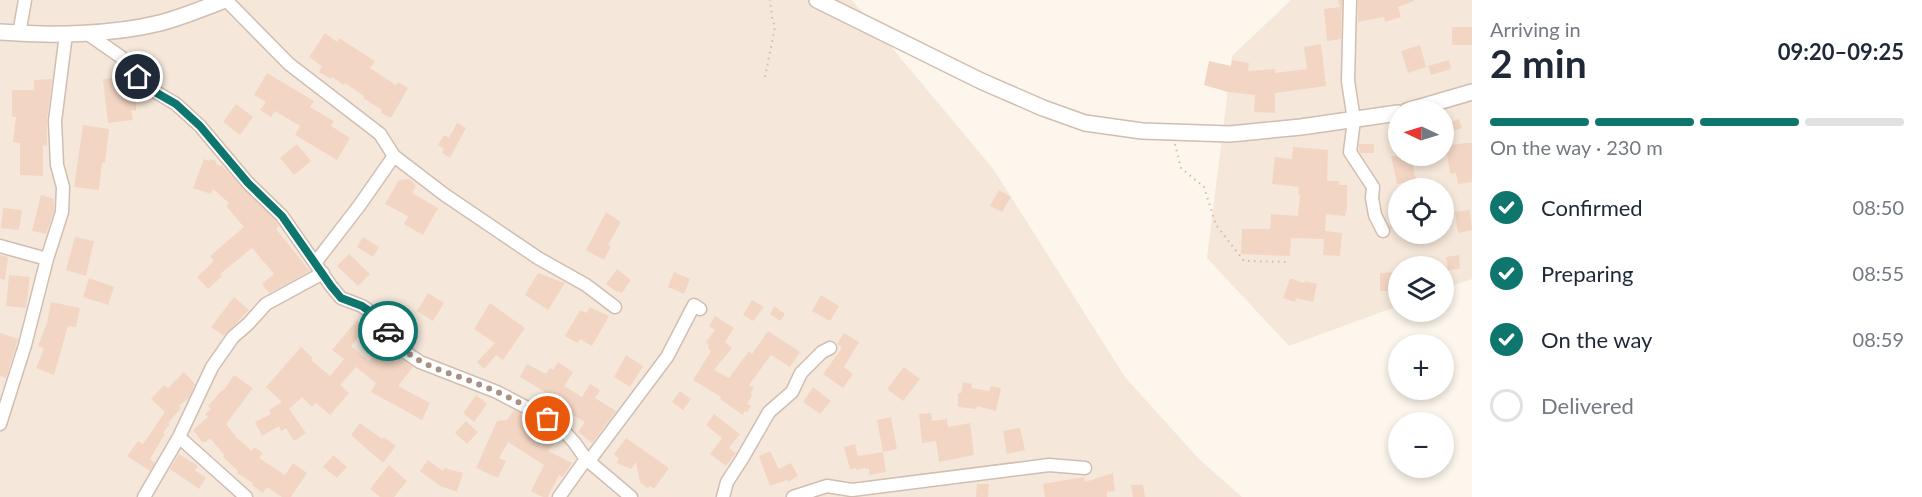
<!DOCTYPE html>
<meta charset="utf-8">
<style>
:root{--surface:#fff;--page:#f6f6f7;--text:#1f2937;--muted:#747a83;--line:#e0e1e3;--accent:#0f766e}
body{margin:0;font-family:Lato,sans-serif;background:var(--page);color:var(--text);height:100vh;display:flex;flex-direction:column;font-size:22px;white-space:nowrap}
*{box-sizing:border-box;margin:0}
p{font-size:20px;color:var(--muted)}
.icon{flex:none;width:33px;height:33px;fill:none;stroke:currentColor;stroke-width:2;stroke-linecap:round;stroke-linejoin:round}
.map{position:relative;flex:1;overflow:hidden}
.side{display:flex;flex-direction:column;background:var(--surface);width:450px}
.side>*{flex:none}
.needle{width:39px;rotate:274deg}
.controls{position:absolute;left:1388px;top:100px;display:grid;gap:12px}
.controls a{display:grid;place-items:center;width:66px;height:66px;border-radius:50%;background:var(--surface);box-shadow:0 3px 9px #0003;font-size:30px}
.pin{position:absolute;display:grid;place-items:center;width:51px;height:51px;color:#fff;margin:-26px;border:3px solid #fff;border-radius:50%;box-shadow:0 2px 6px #0007}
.courier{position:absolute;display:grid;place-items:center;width:60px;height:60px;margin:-30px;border:4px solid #0f766e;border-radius:50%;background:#fff;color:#222;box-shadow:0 2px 8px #0007}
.overview em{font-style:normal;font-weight:700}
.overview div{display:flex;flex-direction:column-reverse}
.overview{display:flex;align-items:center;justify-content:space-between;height:102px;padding:0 18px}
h1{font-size:39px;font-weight:700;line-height:45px}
.bar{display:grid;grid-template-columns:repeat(4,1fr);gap:9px 6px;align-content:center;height:72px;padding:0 18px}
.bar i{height:8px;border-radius:4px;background:var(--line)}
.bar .active{background:var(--accent)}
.bar p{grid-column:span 4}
ol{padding:0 18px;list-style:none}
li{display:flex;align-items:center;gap:18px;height:66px}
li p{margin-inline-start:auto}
li .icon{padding:6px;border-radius:50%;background:var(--accent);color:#fff;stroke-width:4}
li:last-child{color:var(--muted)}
li i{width:33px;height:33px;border:3px solid var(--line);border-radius:50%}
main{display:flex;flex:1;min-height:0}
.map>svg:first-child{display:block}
.residential{fill:#f5e8da;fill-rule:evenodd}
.building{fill:#f3d5c3}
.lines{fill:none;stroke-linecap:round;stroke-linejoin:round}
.minor-casing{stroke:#d1beb0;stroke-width:15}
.tertiary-casing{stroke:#d1beb0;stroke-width:18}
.path{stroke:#d9b8a5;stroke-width:2;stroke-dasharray:1.5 4.5;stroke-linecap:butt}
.minor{stroke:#fff;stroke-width:12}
.tertiary{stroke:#fff;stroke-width:15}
.done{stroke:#a89285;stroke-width:6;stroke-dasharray:0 10.8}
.route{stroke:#0f766e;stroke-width:8}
</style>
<main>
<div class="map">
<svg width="1472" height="497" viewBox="0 0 1472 497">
<rect width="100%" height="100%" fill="#fdf6ec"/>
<path class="residential" d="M0,0H852L994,170L1125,377L1199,459L1242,497H0Z
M1291,0H1472V279L1443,289V267H1398V306L1289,346L1207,258L1232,56ZM1398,111H1443V156H1398ZM1398,189H1443V234H1398Z"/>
<path class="building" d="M1338,0H1342L1341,39L1327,41L1324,9L1340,7Z
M1358,0H1414V1L1398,7L1401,17L1385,22L1384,17L1358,22Z
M1452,27H1472V45H1452Z
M325,33L337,42L339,38L375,61L370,68L396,85L398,82L408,88L391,118L381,113L382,110L363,98L364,96L345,83L344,85L332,77L331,79L319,72L322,66L309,57Z
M1321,44L1326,86L1275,93V113L1254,112L1255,95L1228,92L1204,85L1209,61L1231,66L1232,60L1249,63L1248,71L1275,69V73L1307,69L1304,47Z
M1420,45L1426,67L1408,73L1401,51Z
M1449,60L1451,69L1431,75L1428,66Z
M267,73L314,101L310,107L334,121L331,126L350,138L337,160L295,135L300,126L275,111L271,117L260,110L266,102L254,95Z
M123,77L125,99H136V111L131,110L133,120L108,123L103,79Z
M52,79L47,120V146L43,145V176L20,175V143L13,142L16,117H12V90H34V80Z
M236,104L253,117L240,135L223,122Z
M1459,119L1462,128L1445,134L1443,125Z
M457,123L466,128L450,158L442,153L444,149L438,145L444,135L449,138Z
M83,125L109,129L105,163H102L99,190L74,187Z
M1465,143H1472V182L1458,184L1456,173L1450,174L1446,146Z
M297,144L311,161L294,175L280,158Z
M1359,144H1374V153H1360L1359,150Z
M1293,147L1328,150L1327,181H1339V185H1347V208L1345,216L1326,214L1325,231L1342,233L1340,256L1323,255L1324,239L1291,238L1290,256L1241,254L1242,229H1270L1271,214L1298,216L1300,195H1298L1299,187L1272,184L1275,157L1292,159Z
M1391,156H1411L1416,180L1397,184Z
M204,159L209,161L210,159L217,161L216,164L222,166L276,221L279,226L276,229L310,271L269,293L262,284L274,274L252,248L220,274L222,276L208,289L197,277L214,261L210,256L244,227L226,206L229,203L213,189L211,194L193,188Z
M410,179L416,186L412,193L438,208L423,235L404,224L408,216L385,204L399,180Z
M999,190L1011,197L1002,212L990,206Z
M41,195L54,199V211L46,234L32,231Z
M1390,202H1398V229H1391L1390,226Z
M3,208L22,210L19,230L1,228Z
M1470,210L1472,230L1458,233L1455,212Z
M606,212L621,222L608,245L611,246L604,260L586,250Z
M75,237L94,241L86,276L66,270Z
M363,237L379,247L373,257L357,247Z
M349,254L370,274L358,286L337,266Z
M0,255L8,257L5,280L0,279Z
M1459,255L1460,269L1448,270L1446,257Z
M617,269L631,280L622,293L618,291L617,292L606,284Z
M674,272L690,279L684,294L668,287Z
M1398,272V291H1380V273Z
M538,273L565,283L548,310L525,295Z
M9,275L30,277L26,308L6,306Z
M89,278L114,287L108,305L83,297Z
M1290,278L1304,283L1305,281L1317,284L1313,302L1296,298L1295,302L1283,298Z
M428,293L444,303L433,321L417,311Z
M821,295L839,306L830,321L812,311Z
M234,297L249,310L224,336L211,327Z
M752,300L764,307L753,321L743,315Z
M51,302L80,308L76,327L68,326L54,375L36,368L44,348L38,346L47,323Z
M490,303L525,328L503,360L496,355L484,369L477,362L495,343L474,329Z
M774,306L785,314L780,321L770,314Z
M590,307L609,316L592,346L580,339L578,343L565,336L580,310L586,313Z
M715,316L734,328L725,342L732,348L714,370L729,378L749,351L752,354L768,331L800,352L790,367L771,355L749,385L754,388L751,392L752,396L747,404L751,406L747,412L744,411L743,415L720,399L721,397L693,380L711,351L708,348L709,345L706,342L715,330L709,326Z
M357,320L366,328L351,346L369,361L379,348L396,362L399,358L413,367L398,386L430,403L422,420L371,392L376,383L356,367L340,385L349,393L330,415L316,403L312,407L302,397L289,409L306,433L294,441L286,428L281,431L279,426L262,436L255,422L271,414L269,410L282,402L266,387L301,347L313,358L311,360L330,376L344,359L332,350Z
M0,333L18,339L6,378L0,376Z
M844,333L859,342L844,367L853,374L843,388L823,374L842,348L837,344Z
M626,355L643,366L630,387L614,377Z
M558,362L573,372L564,386L582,397L590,384L600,390L595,398L616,411L592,443L578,432L585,422L559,407L562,402L520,377L527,364L546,374L550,368L553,370Z
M904,367L920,379L903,401L887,389Z
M184,372L195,384L189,398L179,406L181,408L168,423L170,424L163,433L165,434L150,459L155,463L150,471L127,456L138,441L143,444L165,412L151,399L164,385L168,388Z
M234,375L253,388L226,424L237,438L252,451L254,447L263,453L259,458L285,475L293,463L307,473L291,497H282L267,487L263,493L252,485L253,483L237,473L238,471L223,457L224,455L210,438L206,442H202L193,430L208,417L205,414L211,409L208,406L222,390L223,391Z
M963,382L972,384L971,388L989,391L991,386L1001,388L996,411L977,406L976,409L958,407V393H961Z
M813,387L831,401L820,414L803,402Z
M680,391L691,399L683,410L672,402Z
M476,395L487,404L474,422L463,413Z
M514,410L543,426L540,431L555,442L548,451L572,463L563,477L559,475L548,497H543L531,491L544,465L508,442L499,458L506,461L498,478L476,468L497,421L507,420Z
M931,413L932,421L947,419L948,427L970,423L974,455L939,462L936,441L922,443L919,414Z
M714,414L740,434L729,448L736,453L726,466L710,454L722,438L706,425Z
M891,417L897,449L883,452L877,420Z
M466,421L478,432L467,444L455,433Z
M360,423L382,439L384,437L396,446L383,463L351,435Z
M1020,428L1025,450L1007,454L1003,431Z
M626,438L669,468L654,489L650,486L647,488L640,482L636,462L631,469L616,463L619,459L614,454Z
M855,444L858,456L883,452L886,472L869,475V469H866L865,468L856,470V468L850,469L844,447Z
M770,451L779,469L791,463L798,476L788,482L787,480L770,486L759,456Z
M179,454L198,466L195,470L206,478L199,489L170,469Z
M333,455L347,467L337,478L323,467Z
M428,460L443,471L444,468L463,473L457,492L440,486L420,471Z
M389,465L407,481L394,497H380L370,489Z
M1113,473L1115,491L1107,492V497H1045L1043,484L1084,477L1085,482Z
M977,484H989L988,497H976Z
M1131,485H1143L1145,497H1133Z"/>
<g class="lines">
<g class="minor-casing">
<path id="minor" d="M226,0L289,64L380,134L394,156
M1350,0L1348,81L1354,120L1350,152L1373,187L1372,198L1375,215L1383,231
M19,34L25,0
M88,34L121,57L130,65L149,88L176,104L200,126L248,183L282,216L331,286L341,298L362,306L372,313L384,325L392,337L402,350L420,362L497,392L548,419L561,428L574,442L586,459L631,497
M0,246L47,259
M315,263L359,206L394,156L445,195L538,258L586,285L615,307
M0,424L25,345L47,259L62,212L63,187L57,165L55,121L66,34
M179,437L246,497
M589,461L667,357L694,305L700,309
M144,497L179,437L212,367L233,337L248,324L266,304L323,273
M559,497L586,459
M723,497L727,482L742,459L769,412L792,392L801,373L822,352L830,348
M793,497L827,486L852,490L1049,465L1085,468"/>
</g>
<g class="tertiary-casing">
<path id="tertiary" d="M817,0L981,81L1043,108L1085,123L1142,131L1230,134L1301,127L1398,113
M0,32C50,36 111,35 160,23C183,17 204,8 225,0
M1407,111L1472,92"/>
</g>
<path class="path" d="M765,77L775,27L772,17L770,0
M1175,144L1181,168L1204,187L1216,225L1244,261L1290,262"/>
<use href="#minor" class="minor"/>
<use href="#tertiary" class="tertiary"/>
</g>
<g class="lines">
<path class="done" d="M388,331C407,363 442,370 473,382C499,392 524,404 548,419"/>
<path class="route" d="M138,77L148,88L176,104L200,126L248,183L282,216L331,286L341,298L362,306L372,313L384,325L388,331"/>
</g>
</svg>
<div class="controls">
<a><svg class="needle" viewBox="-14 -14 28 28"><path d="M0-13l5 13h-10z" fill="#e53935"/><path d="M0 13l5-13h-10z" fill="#747a83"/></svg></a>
<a><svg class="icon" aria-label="locate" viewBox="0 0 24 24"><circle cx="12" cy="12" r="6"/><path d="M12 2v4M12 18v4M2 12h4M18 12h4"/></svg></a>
<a><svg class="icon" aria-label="layers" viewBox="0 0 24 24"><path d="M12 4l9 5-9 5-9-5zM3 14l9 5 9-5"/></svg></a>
<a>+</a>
<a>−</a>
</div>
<div class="pin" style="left:548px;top:419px;background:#ea580c"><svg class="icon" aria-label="bag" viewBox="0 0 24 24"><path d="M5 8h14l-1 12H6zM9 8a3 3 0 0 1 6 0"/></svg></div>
<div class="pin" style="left:138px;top:77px;background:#1f2937"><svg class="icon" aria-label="home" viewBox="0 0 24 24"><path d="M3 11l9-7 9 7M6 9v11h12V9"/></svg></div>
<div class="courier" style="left:388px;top:331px"><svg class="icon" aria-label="car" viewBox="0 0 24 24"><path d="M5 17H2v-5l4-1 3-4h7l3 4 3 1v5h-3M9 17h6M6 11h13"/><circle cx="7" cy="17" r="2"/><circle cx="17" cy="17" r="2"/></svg></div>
</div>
<section class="side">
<div class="overview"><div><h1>2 min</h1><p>Arriving in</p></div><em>09:20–09:25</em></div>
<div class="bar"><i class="active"></i><i class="active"></i><i class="active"></i><i></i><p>On the way · 230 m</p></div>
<ol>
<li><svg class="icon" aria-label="check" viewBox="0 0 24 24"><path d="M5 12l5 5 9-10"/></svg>Confirmed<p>08:50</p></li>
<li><svg class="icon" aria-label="check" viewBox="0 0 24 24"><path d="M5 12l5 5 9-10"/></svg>Preparing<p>08:55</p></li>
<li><svg class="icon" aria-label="check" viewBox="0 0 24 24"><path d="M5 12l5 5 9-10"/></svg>On the way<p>08:59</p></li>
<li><i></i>Delivered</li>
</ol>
</section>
</main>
